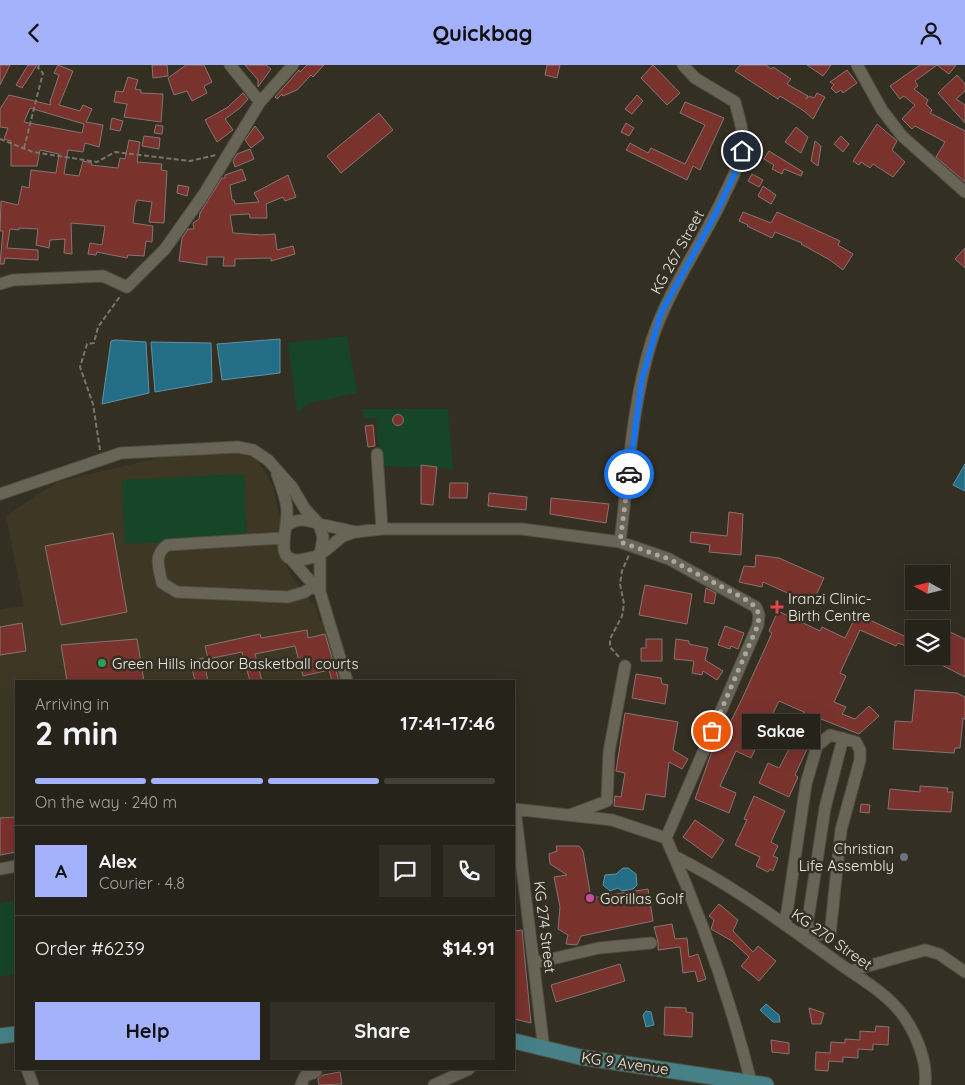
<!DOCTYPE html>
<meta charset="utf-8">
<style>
:root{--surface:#26231a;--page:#322f27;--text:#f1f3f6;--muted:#a4a4a2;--line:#424039;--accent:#a4b2fc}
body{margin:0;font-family:Quicksand,sans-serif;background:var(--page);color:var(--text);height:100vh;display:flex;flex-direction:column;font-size:19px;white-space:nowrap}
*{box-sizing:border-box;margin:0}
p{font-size:16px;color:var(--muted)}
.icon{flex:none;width:28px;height:28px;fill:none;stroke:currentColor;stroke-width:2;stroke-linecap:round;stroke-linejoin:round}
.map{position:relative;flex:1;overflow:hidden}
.drawer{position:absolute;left:15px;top:615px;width:500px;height:390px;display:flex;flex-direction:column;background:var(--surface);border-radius:0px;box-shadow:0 5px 20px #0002,0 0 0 1px var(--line)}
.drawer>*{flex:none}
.needle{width:32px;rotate:278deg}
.fabs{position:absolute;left:905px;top:500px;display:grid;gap:10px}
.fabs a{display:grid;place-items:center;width:45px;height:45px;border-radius:0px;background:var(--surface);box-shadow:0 5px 20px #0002,0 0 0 1px var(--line);font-size:25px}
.pin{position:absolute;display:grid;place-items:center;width:42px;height:42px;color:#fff;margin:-21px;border:2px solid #fff;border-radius:50%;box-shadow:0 1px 5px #0007}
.courier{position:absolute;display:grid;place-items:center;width:50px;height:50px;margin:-25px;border:4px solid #1a73e8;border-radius:50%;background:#fff;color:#222;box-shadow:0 1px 6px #0007}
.bubble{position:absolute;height:35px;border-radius:0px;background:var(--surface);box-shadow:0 5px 20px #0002,0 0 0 1px var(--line);font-size:16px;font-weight:700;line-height:35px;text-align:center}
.overview em{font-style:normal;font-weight:700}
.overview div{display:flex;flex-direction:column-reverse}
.overview{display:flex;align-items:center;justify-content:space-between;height:85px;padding:0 20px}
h1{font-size:32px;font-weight:700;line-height:38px}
.bar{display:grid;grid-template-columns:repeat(4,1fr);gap:8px 5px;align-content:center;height:60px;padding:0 20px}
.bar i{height:6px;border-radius:4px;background:var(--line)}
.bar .selected{background:var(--accent)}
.bar p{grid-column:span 4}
.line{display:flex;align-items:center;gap:12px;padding:0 20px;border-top:1px solid var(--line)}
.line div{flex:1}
.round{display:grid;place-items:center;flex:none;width:52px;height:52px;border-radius:0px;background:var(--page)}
.button{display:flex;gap:10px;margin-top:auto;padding:10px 20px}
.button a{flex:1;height:58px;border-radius:0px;background:var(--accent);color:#111;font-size:20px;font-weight:700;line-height:58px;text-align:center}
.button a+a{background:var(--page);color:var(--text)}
header{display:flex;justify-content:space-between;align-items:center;height:65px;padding:0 20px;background:var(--accent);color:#111;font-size:22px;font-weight:700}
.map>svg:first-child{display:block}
.built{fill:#3d3724}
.green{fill:#174527}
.water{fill:#246d87;stroke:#5f92a2}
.building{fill:#7a322d;stroke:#867472;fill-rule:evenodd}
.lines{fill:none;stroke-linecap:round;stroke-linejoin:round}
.minor-casing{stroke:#514d43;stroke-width:13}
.major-casing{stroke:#514d43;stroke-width:17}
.path{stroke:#78756a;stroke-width:2;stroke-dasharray:5 2.5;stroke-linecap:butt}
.minor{stroke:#686456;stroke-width:11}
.major{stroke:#468187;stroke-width:15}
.done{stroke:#aaa79e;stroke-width:5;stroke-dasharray:0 9}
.route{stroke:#1a73e8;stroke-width:6}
.health-dot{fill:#e0444e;stroke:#332f23;stroke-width:2}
.leisure-dot{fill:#2e9e5b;stroke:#332f23;stroke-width:2}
.worship-dot{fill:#6b7280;stroke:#332f23;stroke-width:2}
.hotel-dot{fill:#d1479c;stroke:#332f23;stroke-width:2}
.labels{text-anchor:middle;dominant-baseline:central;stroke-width:5;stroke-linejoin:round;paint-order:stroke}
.street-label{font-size:15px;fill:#eae8e0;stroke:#332f23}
.poi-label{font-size:15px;fill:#eae8e0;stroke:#332f23;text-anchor:start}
</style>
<header><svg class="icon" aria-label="back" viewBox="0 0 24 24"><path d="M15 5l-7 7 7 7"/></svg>Quickbag<svg class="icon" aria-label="person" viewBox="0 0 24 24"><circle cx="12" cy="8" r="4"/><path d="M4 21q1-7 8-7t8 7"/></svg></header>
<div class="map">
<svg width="965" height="1020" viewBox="0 0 965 1020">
<rect width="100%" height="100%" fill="#332f23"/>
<path class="built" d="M251,384L273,421L281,458L284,496L294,515L315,541L320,556L327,553L347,616H16V789L0,791V544L24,541L6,451L57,417L182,387Z"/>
<path class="green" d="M347,271L357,328L310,338L297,347L288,278Z
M362,344H448L453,404L381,401L376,353L364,354Z
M244,409L247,473L125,479L122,415Z
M16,835V909L0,912V838Z"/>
<path class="water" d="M280,274V308L222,315L217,279Z
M115,275L146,277L149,328L102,339L111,276Z
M151,277L211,278L212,317L155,327Z
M965,399V426L953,420Z
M623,803H628L636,809L637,820L633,824L622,826L618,823L610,826L603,820L605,810L616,809Z
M766,939L779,950L780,957H773L760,945Z
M646,946L651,947L654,960L646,962L643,950Z"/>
<path class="building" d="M0,0H10L0,20Z
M28,0H37L22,23L16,20Z
M58,0L73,6L59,40L80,46L83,40L92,44L86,57L103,60L99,82L85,78L83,87L68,85L64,109L79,111L83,96L92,98L91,100L118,103L120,93L125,94L129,75L140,77L137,97L162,99L161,105L167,106L164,158L149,157L152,137L137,135L135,140L133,158L153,161L152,177L146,176L144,191L128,190L127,193L97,187L96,190L88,189L90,178L102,180L105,161L71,158L72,189L64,188L65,174L50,175L49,183L36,180L38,164L19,163V165L10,164L7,183L38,185V195L5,193L4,199H0L3,166H0L1,136L18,140L22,121L29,123L31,105L56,108L59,89L40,85L37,101H11V76L4,74L8,63L0,62V44L9,30L51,40L50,37L59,10L54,8ZM30,43L84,59L82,68L24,57Z
M152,0H167L168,11L153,13Z
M186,0H204L212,17L204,21L207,28L192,36L187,26L174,30L168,13Z
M245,0H266L271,4L258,22V15Z
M307,0H324L313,12L311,10L297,25L283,31L282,29L277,34L275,32L299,5L300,7Z
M547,0H560L557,13L545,10Z
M653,0L680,28L667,40L641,13Z
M740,0H766L771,4L773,2L791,14L787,19L808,31L806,34L810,31L814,33L817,28L825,32L813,54L804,46L780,31L778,34L735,6Z
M807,0H831L823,11Z
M920,0H956L949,9L937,0L915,16L918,21L914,24L928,35L926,39L932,45L930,48L965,66V117L936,92L945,77L915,61L912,64L902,54L915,40L904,31L900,34L890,21Z
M847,5L857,18L843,28L841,25L836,28L831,23L834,20L830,17Z
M957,10L965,19V26L956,34L965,40V58L938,28Z
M128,12L138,15L135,24L141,25V28L163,29L161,57L124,52L127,39L114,37L116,26L123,27Z
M243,28L248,34L240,43L225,54L233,65L217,77L205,55L228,42Z
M637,30L643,36L632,49L625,44Z
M685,37L724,53L700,105L693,101L687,115L626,85L630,78L648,88L651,83L685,99L705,60L680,48Z
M379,48L393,65L341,108L327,91Z
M112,53L123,56L120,66L110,64Z
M626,58L634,63L629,71L621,67Z
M877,59L897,76L892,85L905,97L893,112L873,99L870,103L861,97L859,100L853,96Z
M156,60L163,61L162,69L154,68Z
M255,61L264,73L251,83L245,75Z
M796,62L808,72L801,88L785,77Z
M144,71L160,73L159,84L142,81Z
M841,71L849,79L843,87L834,79Z
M815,76L821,81L818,101L811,96Z
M250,84L254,94L235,102L233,96L237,89Z
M769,86L803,107L801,111L784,104L782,109L772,104L774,100L764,94Z
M242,104L246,115L230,120L232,135H234L235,139L259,137L254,128L288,110L296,132L285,136L283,132L266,139L267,153H250L249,149L230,150L233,168L261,170L275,169L277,185L293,181L295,189L271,196V193L235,194V201H223L224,192H207V200L179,196L182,173L188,164H194L193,158L199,154L200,148L222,113H225V110Z
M752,109L763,115L759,122L748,116Z
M178,120L189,122L187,131L177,128Z
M763,121L776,130L771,139L758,131Z
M743,147L771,158L777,147L840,176L838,180L853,189L843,205L830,195L801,179L802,178L775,167L772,173L747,161L748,160L739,156Z
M965,183V203L955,194Z
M392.5 355a5.5 5.5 0 1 1 11 0a5.5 5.5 0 1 1-11 0Z
M373,360L375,381L368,382L365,361Z
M421,400L437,402L433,440L421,439Z
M450,418H468L467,433H449Z
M489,428L527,432L526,445L488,441Z
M551,433L609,439L606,458L550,449Z
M729,447L743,449L741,490L709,487L710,480L690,477L691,467L727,471Z
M113,468L127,547L61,560L45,481Z
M756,490L779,493L824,513L812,539L763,517L762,522L739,517L744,501L755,502Z
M645,520L692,529L687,559L639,550Z
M706,523L716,528L714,539L704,537Z
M778,546L820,566L822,562L845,573L857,549L904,571L905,569L913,572L909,582L898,578L896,581L860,565L840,608L846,611L834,637L846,642L842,649L855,654L869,641L879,651L859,669L821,654L795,710L798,712L789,732L759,718L768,698L779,703L796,671L794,670L804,647L779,636L751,693L736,686L720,721L736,728L729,748L695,734L711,689L726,661L728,662L742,634L772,568L769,566Z
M22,558L26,586L0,590V562Z
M725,561L744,568L738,584L731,581L730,584L718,580Z
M941,563L965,574V612L924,591H941Z
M307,565L308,573L325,569L339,616H332L329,605L303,611L295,581L255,589L262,616H250L242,587L208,594L205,581L260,569L261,573Z
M137,574L144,616H67L61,580Z
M646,574H662V596H641V583H646Z
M676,574L689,576V579L708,583L705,595L723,606L717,615L703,606L702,610L692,608L694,596L674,594Z
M203,593L208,616H195L190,596Z
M636,609L661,613L662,619L668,620L665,639L632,633Z
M915,625L957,628L965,632V654L963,653L960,683H955L954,688L893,684L895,656L912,657Z
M625,648L678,657L673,685L688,694L682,704L669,697L665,732L646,729L643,745L614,741L615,731L621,732L625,708L616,706Z
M920,721L948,723L947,727H953L951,747L888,744L890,724L920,727Z
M754,731L785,746L771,777L778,781L773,791L778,793L773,806L770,804L768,807L756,801L760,792L735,780L747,755L744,754Z
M861,739L870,740L869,748L860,747Z
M16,752V787L0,790V753Z
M695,755L724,775L712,793L683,772Z
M556,781H579L583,786L591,833L648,824L653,856L581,871L577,880L566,879L568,870L558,864L560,842L554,812L567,810L550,799L549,789L557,786Z
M719,839L738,855L733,866L753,887L758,881L776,896L759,916L741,901L749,892L732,876L711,864L714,855L709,851Z
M672,859L675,874L687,873L689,892L698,889L706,914L698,917L695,906L683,908L680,882L658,885V877L654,862Z
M522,865L531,958L514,954V866Z
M620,899L625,916L556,937L551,920Z
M665,942L686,943V947L693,948L692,972L664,970Z
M809,943L824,948L821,959H812Z
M876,961L889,962L888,980L873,979V985L858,984V993L843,992V997L829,996L828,1006L815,1005L816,987L830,988L831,977L845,978V974L860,975V966L875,967Z
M771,975L789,978V989L772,987Z
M340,1007L342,1019L319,1020L318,1014L323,1010Z"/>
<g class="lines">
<g class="minor-casing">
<path id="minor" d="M230,0L260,37
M857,0L882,45L902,71L965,127
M0,219L13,215L103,211L127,222L165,184L204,129L260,37L293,0
M377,389L382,464
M277,409C281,420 286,433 287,444C288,473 267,508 320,490L323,472L319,459C305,454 298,453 286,461
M0,429L121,388L238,382L253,385L268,395L292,422L305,444L319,459L356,467L382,464H522L620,477L669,494L756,542L759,550L758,560L666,773C701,851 730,933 751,1017
M282,473L167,480C153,491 159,502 162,518L177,527L288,532L305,527L314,520
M620,477C628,414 632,339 651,278C667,227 699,183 722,135C729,119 739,103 742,86C745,69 739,53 735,37L695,13L683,0
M290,493L319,526
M347,616L320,527V490L343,471L355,467
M514,744L612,755L666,773
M515,744L544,985
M570,750L607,736L609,687L625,601
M674,791C733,820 787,861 840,899C862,915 885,927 902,949C916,968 928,997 925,1020
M0,804L16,801
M785,860L806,719L817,681L830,670L856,677L860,685V695L841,765L830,870L819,869L807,861L801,871
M807,861L825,743L843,673
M534,898L599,883L651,878
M850,906L925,885L939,889L965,907
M27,1004L33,1020
M301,1020L305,1011L316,1007
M434,1020L469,1004"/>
</g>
<g class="major-casing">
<path id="major" d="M0,971L16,969
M514,976L580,992L766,1020"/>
</g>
<path class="path" d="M0,74L33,87L97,97L115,87L190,96L216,90
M24,83L43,8L38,3L39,0
M100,385L93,339L80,302L87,279L94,278L98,262L121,230
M619,592L610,582V574L622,551L624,539L620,519L622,506L629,490"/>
<use href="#minor" class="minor"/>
<use href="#major" class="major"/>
</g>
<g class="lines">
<path class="done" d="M629,409L620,477L669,494L745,534L756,542L759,550L758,560L712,666"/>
<path class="route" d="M629,409L642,314L661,248L715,150L736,106L742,86"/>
</g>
<path class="health-dot" d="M774.5 534.5h5v5h5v5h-5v5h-5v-5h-5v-5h5z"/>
<circle class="leisure-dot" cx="102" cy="598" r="5"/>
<circle class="worship-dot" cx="904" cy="792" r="5"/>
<circle class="hotel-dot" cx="590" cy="833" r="5"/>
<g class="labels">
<g class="street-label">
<text transform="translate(677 187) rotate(-61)">KG 267 Street</text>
<text transform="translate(545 862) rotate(83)">KG 274 Street</text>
<text transform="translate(832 874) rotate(35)">KG 270 Street</text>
<text transform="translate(625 998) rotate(8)">KG 9 Avenue</text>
</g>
<g class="poi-label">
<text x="788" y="533">Iranzi Clinic-<tspan x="788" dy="17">Birth Centre</tspan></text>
<text x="112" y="598">Green Hills indoor Basketball courts</text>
<text x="894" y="783" text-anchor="end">Christian<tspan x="894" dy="17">Life Assembly</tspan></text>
<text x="600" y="833">Gorillas Golf</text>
</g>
</g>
</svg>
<div class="fabs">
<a><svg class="needle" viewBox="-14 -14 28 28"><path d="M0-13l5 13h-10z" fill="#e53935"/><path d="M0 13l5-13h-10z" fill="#a4a4a2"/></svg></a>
<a><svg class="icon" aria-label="layers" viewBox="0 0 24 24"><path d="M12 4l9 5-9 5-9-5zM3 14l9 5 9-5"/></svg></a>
</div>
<div class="pin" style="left:712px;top:666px;background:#ea580c"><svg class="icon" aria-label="bag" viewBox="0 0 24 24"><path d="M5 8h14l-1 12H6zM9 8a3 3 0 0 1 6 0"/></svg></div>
<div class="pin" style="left:742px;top:86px;background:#1f2937"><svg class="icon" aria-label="home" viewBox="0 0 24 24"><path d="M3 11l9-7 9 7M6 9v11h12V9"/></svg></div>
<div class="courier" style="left:629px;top:409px"><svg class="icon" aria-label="car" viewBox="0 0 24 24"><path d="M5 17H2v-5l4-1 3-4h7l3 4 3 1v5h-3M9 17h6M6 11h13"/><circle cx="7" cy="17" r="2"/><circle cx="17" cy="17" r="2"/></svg></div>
<div class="bubble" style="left:742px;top:649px;width:78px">Sakae</div>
<section class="drawer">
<div class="overview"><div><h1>2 min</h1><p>Arriving in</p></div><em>17:41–17:46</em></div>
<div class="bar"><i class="selected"></i><i class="selected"></i><i class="selected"></i><i></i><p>On the way · 240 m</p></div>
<div class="line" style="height:90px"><b class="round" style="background:var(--accent);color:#111">A</b><div><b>Alex</b><p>Courier · 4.8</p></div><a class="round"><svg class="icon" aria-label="chat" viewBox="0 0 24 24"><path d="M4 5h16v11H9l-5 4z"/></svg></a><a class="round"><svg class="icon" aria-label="phone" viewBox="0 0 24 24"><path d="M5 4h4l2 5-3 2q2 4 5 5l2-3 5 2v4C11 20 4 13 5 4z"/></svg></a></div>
<div class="line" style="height:65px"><div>Order #6239</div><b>$14.91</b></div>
<div class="button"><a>Help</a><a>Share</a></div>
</section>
</div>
